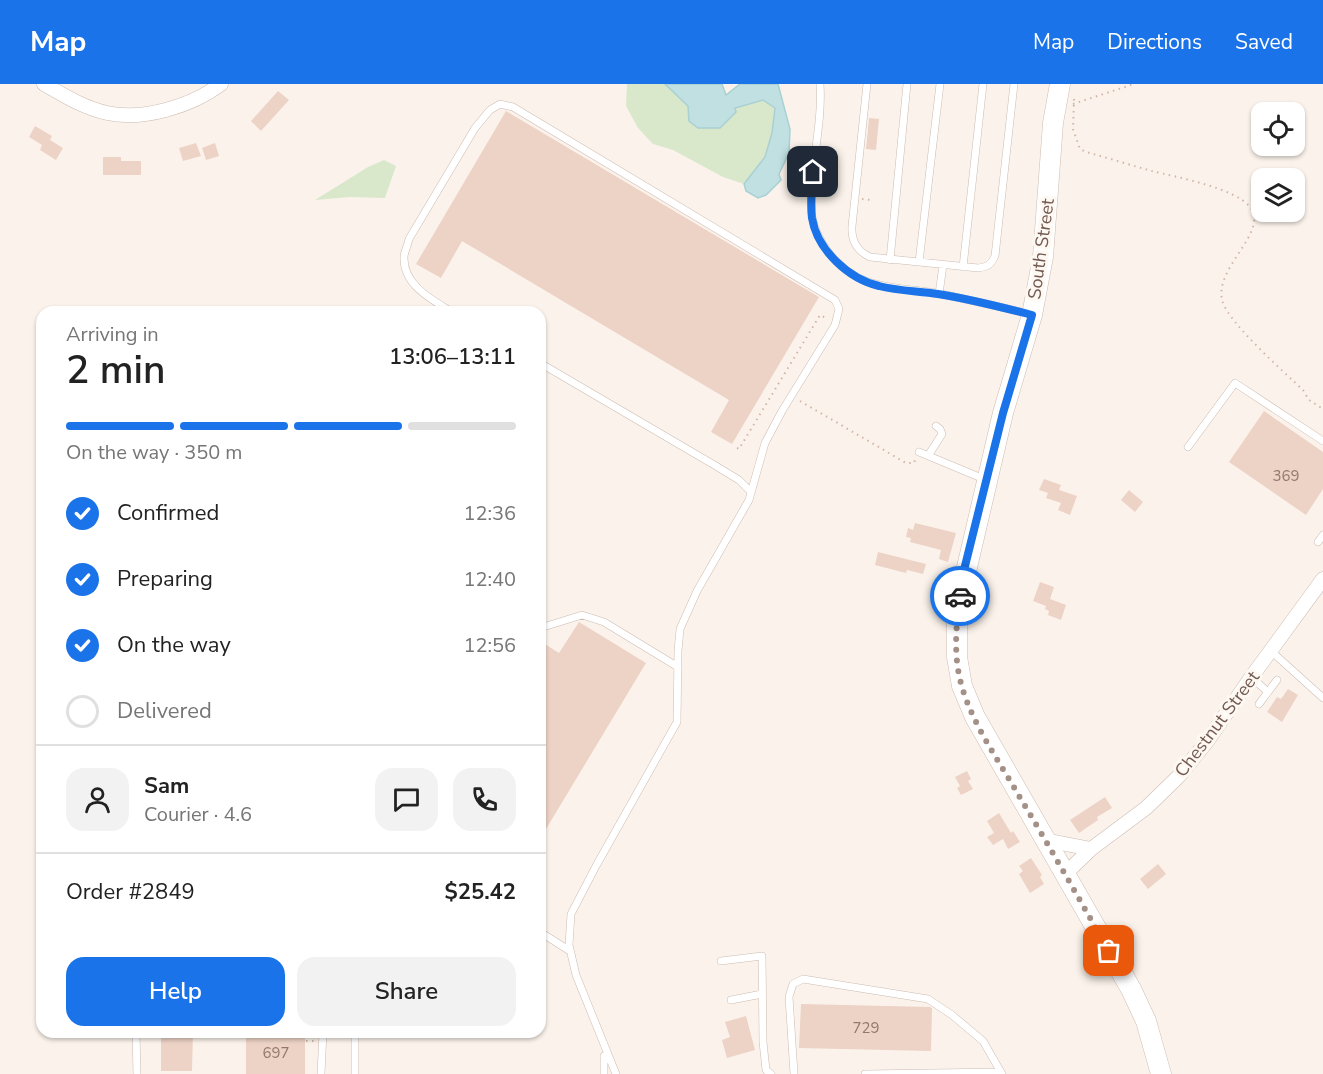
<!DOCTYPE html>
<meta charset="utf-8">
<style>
:root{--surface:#fff;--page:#f2f2f2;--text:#222;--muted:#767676;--line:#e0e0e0;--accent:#1a73e8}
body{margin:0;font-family:"Nunito Sans",sans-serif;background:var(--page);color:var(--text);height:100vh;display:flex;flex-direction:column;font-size:22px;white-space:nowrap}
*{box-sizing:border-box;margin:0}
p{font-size:20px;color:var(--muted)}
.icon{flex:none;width:33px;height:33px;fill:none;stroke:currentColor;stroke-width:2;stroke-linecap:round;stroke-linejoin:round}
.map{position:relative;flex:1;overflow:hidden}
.sheet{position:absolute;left:36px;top:222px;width:510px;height:732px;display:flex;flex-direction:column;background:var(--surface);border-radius:18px;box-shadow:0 2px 4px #0004}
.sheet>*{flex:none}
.fabs{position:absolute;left:1251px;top:18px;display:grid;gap:12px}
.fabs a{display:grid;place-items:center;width:54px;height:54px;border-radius:12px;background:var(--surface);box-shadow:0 2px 4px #0004;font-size:30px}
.pin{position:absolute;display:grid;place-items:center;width:51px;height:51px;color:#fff;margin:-26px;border-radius:12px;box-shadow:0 3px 9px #0006}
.courier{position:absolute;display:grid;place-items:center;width:60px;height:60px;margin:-30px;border:4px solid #1a73e8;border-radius:50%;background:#fff;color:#222;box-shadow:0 2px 8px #0007}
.headline em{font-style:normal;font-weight:600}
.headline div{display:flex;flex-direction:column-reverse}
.headline{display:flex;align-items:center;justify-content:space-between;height:102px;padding:0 30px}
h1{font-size:39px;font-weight:600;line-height:45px}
.bar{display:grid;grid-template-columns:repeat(4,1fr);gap:9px 6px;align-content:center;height:72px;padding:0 30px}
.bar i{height:8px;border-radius:4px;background:var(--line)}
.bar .current{background:var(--accent)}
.bar p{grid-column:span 4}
.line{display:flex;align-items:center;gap:15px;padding:0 30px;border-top:2px solid var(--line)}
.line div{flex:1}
.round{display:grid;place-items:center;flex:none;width:63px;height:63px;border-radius:18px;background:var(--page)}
ol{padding:0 30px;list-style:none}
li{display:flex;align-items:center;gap:18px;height:66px}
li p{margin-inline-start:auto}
li .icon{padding:6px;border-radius:50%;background:var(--accent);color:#fff;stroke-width:4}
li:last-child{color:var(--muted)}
li i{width:33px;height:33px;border:3px solid var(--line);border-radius:50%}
.cta{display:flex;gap:12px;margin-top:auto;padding:12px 30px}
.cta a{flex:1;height:69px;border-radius:18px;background:var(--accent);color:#fff;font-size:24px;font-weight:600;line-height:69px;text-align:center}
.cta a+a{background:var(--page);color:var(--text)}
header{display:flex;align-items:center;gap:36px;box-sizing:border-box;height:84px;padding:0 30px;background:var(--accent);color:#fff}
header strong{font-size:28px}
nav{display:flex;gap:33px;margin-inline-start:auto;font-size:21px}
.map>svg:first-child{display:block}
.green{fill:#d9e7cb}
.water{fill:#c1e0e2;stroke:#a9d0d3;stroke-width:1.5}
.building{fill:#edd2c6}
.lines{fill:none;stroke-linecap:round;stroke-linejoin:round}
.lane-casing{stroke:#ccbbb2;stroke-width:8}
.street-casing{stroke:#ccbbb2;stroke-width:15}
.secondary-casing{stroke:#cebbb0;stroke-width:21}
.path{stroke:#d2b5a9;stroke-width:2;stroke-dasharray:1.5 4.5;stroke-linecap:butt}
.lane{stroke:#fff;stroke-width:7}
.street{stroke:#fff;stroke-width:14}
.secondary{stroke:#fff;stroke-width:20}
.done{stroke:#a39087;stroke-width:6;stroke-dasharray:0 10.8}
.route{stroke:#1a73e8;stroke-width:8}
.labels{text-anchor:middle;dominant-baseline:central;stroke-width:6;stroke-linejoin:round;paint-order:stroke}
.number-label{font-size:15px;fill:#92786e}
.street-label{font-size:18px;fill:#735a51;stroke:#fdf8f2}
</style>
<header>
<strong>Map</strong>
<nav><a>Map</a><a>Directions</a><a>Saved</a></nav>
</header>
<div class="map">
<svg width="1323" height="990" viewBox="0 0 1323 990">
<rect width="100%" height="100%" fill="#fbf3eb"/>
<path class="green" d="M627,0H665L688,22L689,37L763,16L775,24L772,49L765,73L744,100L723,93L673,66L653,60L638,44L626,22Z
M384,76L396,82L385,114L350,113L315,116L368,83Z"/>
<path class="water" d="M665,0H722L726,11L740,0H778L790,45L789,69L779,90L781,96L766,111L758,114L746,107L744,100L765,73L772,49L775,24L763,16L735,24L736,28L720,44H698L689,37L688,22Z"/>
<path class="building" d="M278,7L289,16L261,47L251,37Z
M506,27L819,213L732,360L711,348L729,316L462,157L441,194L416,180Z
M869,34L879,35L876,66L866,65Z
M35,42L52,52L50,56L63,64L56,76L40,66L42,61L29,53Z
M196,59L201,72L183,77L179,64Z
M215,59L219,72L206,76L202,64Z
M103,73H121V77H141V91H103Z
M1264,327L1323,368V405L1306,431L1229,378Z
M1044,395L1061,401L1059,406L1077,412L1070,431L1058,426L1061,419L1046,414L1048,409L1039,406Z
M1129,406L1143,418L1135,428L1121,416Z
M915,439L956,449L948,478L939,475L941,466L910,458L911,454L906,453L908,444L913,446Z
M878,468L926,480L923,490L907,486L906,489L875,481Z
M1040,498L1054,503L1050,515L1066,521L1061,536L1048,531L1049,527L1045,525L1046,522L1033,517Z
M579,538L646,579L540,755V557L559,569Z
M1288,605L1298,611L1282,638L1267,628L1277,613L1281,615Z
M967,687L971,695L968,697L973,705L961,711L957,704L960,702L955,693Z
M1105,713L1112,724L1097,733L1098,736L1079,749L1070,736Z
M999,729L1011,749L1013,747L1020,758L1008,765L1003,755L993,761L987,753L994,749L987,737Z
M1031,774L1042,791L1040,793L1044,800L1030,809L1019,790L1023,787L1019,782Z
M1158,780L1166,790L1148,805L1140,795Z
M801,920L930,923L932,924L931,967L799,964Z
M746,932L755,966L727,974L722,956L730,953L725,938Z
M161,948H193L192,987H161Z
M246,948H305V990H246Z"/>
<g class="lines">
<g class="lane-casing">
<path id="lane" d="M820,0C823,44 808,88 812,132C814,146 821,158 829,169C859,208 897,202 941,210C971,216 1000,223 1030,230
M867,0L852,142C851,157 857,167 870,173L978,184C987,183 991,181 995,172L1014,0
M890,176L907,0
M919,178L940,0
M963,183L983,0
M939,210L943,181
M452,228C432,216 403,201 404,173C404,168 408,161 409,155L475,44L490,26L500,20L513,23L835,216L839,225L835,241L782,327L765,359L749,416L697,507L680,545L678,567L677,638L596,782L571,830L569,861L576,891L616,990
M540,279L716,382L739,396L751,408
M1188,363L1235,299L1323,357
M919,368L984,395
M928,372L942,350L940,345L936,342
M1318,458L1323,451
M540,544L582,531L604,538L678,583
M1271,567L1323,614
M1251,593L1268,608
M1259,620L1277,596
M540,848L570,867
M721,877L762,872L763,958L766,986L771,990
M731,916L762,910
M127,948L136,951
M136,948L137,990
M321,990L323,948
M355,990V948
M604,990V972
M794,990L789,913L793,900L803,895L928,915L952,931L983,957L1002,990
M865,990L999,988"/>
</g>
<g class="street-casing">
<path id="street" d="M44,0C65,12 84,24 107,29C143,37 192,22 221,0
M1045,756L1091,765
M1065,790L1091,765L1146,724L1179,692L1208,656L1250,595L1323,495"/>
</g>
<g class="secondary-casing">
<path id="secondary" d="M1060,0L1053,39L1043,173L1032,231L1003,329L961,509L957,536V573L962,602L975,633L1131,905L1146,937L1161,990"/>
</g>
<path class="path" d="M1074,15L1073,45L1080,65L1086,68C1108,74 1130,81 1152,87C1176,93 1235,104 1250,123C1270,149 1211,185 1223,219C1231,241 1285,289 1303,306L1309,316L1323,325
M1073,20L1134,0
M862,115L871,116
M800,317L906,379H914L915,376
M737,364L739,365L820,231L828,235
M306,957H315"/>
<use href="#lane" class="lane"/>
<use href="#street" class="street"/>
<use href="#secondary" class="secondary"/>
</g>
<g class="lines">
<path class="done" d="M960,512C956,542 953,573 962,603C973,641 999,677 1019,712C1050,763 1079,815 1109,867"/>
<path class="route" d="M813,88C812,103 810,119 812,134C817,166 849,195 879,202C898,207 919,207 938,210C970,215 1001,223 1032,231L1003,329L964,486L960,512"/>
</g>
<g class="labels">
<g class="number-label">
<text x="1286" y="392">369</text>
<text x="866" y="944">729</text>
<text x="276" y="969">697</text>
</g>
<g class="street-label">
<text transform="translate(1041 165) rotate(-82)">South Street</text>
<text transform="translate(1217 640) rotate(-53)">Chestnut Street</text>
</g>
</g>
</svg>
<div class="fabs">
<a><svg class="icon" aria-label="locate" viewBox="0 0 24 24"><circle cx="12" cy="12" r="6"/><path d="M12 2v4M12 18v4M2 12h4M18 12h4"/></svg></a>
<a><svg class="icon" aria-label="layers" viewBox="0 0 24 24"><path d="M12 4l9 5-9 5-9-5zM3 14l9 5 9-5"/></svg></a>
</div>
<div class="pin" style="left:1109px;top:867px;background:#ea580c"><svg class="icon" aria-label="bag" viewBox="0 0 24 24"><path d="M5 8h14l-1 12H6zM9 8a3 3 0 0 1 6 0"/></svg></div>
<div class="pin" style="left:813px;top:88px;background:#1f2937"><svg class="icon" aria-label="home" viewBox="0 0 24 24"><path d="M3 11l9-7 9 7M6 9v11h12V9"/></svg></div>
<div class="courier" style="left:960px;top:512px"><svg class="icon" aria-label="car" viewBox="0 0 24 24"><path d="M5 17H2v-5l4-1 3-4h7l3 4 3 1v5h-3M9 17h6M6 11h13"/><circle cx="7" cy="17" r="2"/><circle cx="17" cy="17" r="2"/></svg></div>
<section class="sheet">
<div class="headline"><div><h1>2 min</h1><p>Arriving in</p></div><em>13:06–13:11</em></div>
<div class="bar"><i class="current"></i><i class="current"></i><i class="current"></i><i></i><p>On the way · 350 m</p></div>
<ol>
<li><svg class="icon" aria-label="check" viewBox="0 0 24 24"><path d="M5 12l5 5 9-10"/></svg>Confirmed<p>12:36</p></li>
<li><svg class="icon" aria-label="check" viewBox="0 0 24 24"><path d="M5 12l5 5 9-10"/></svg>Preparing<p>12:40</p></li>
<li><svg class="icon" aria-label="check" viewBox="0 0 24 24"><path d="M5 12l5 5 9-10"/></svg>On the way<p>12:56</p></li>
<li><i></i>Delivered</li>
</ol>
<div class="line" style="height:108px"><a class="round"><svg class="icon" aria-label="person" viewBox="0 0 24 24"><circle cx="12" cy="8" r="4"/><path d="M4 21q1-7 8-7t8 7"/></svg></a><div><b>Sam</b><p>Courier · 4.6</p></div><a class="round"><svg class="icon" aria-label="chat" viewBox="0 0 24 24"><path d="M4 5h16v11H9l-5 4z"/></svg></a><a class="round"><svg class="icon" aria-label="phone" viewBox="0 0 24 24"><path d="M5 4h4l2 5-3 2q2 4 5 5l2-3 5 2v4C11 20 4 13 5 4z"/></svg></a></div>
<div class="line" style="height:78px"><div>Order #2849</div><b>$25.42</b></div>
<div class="cta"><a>Help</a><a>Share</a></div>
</section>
</div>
